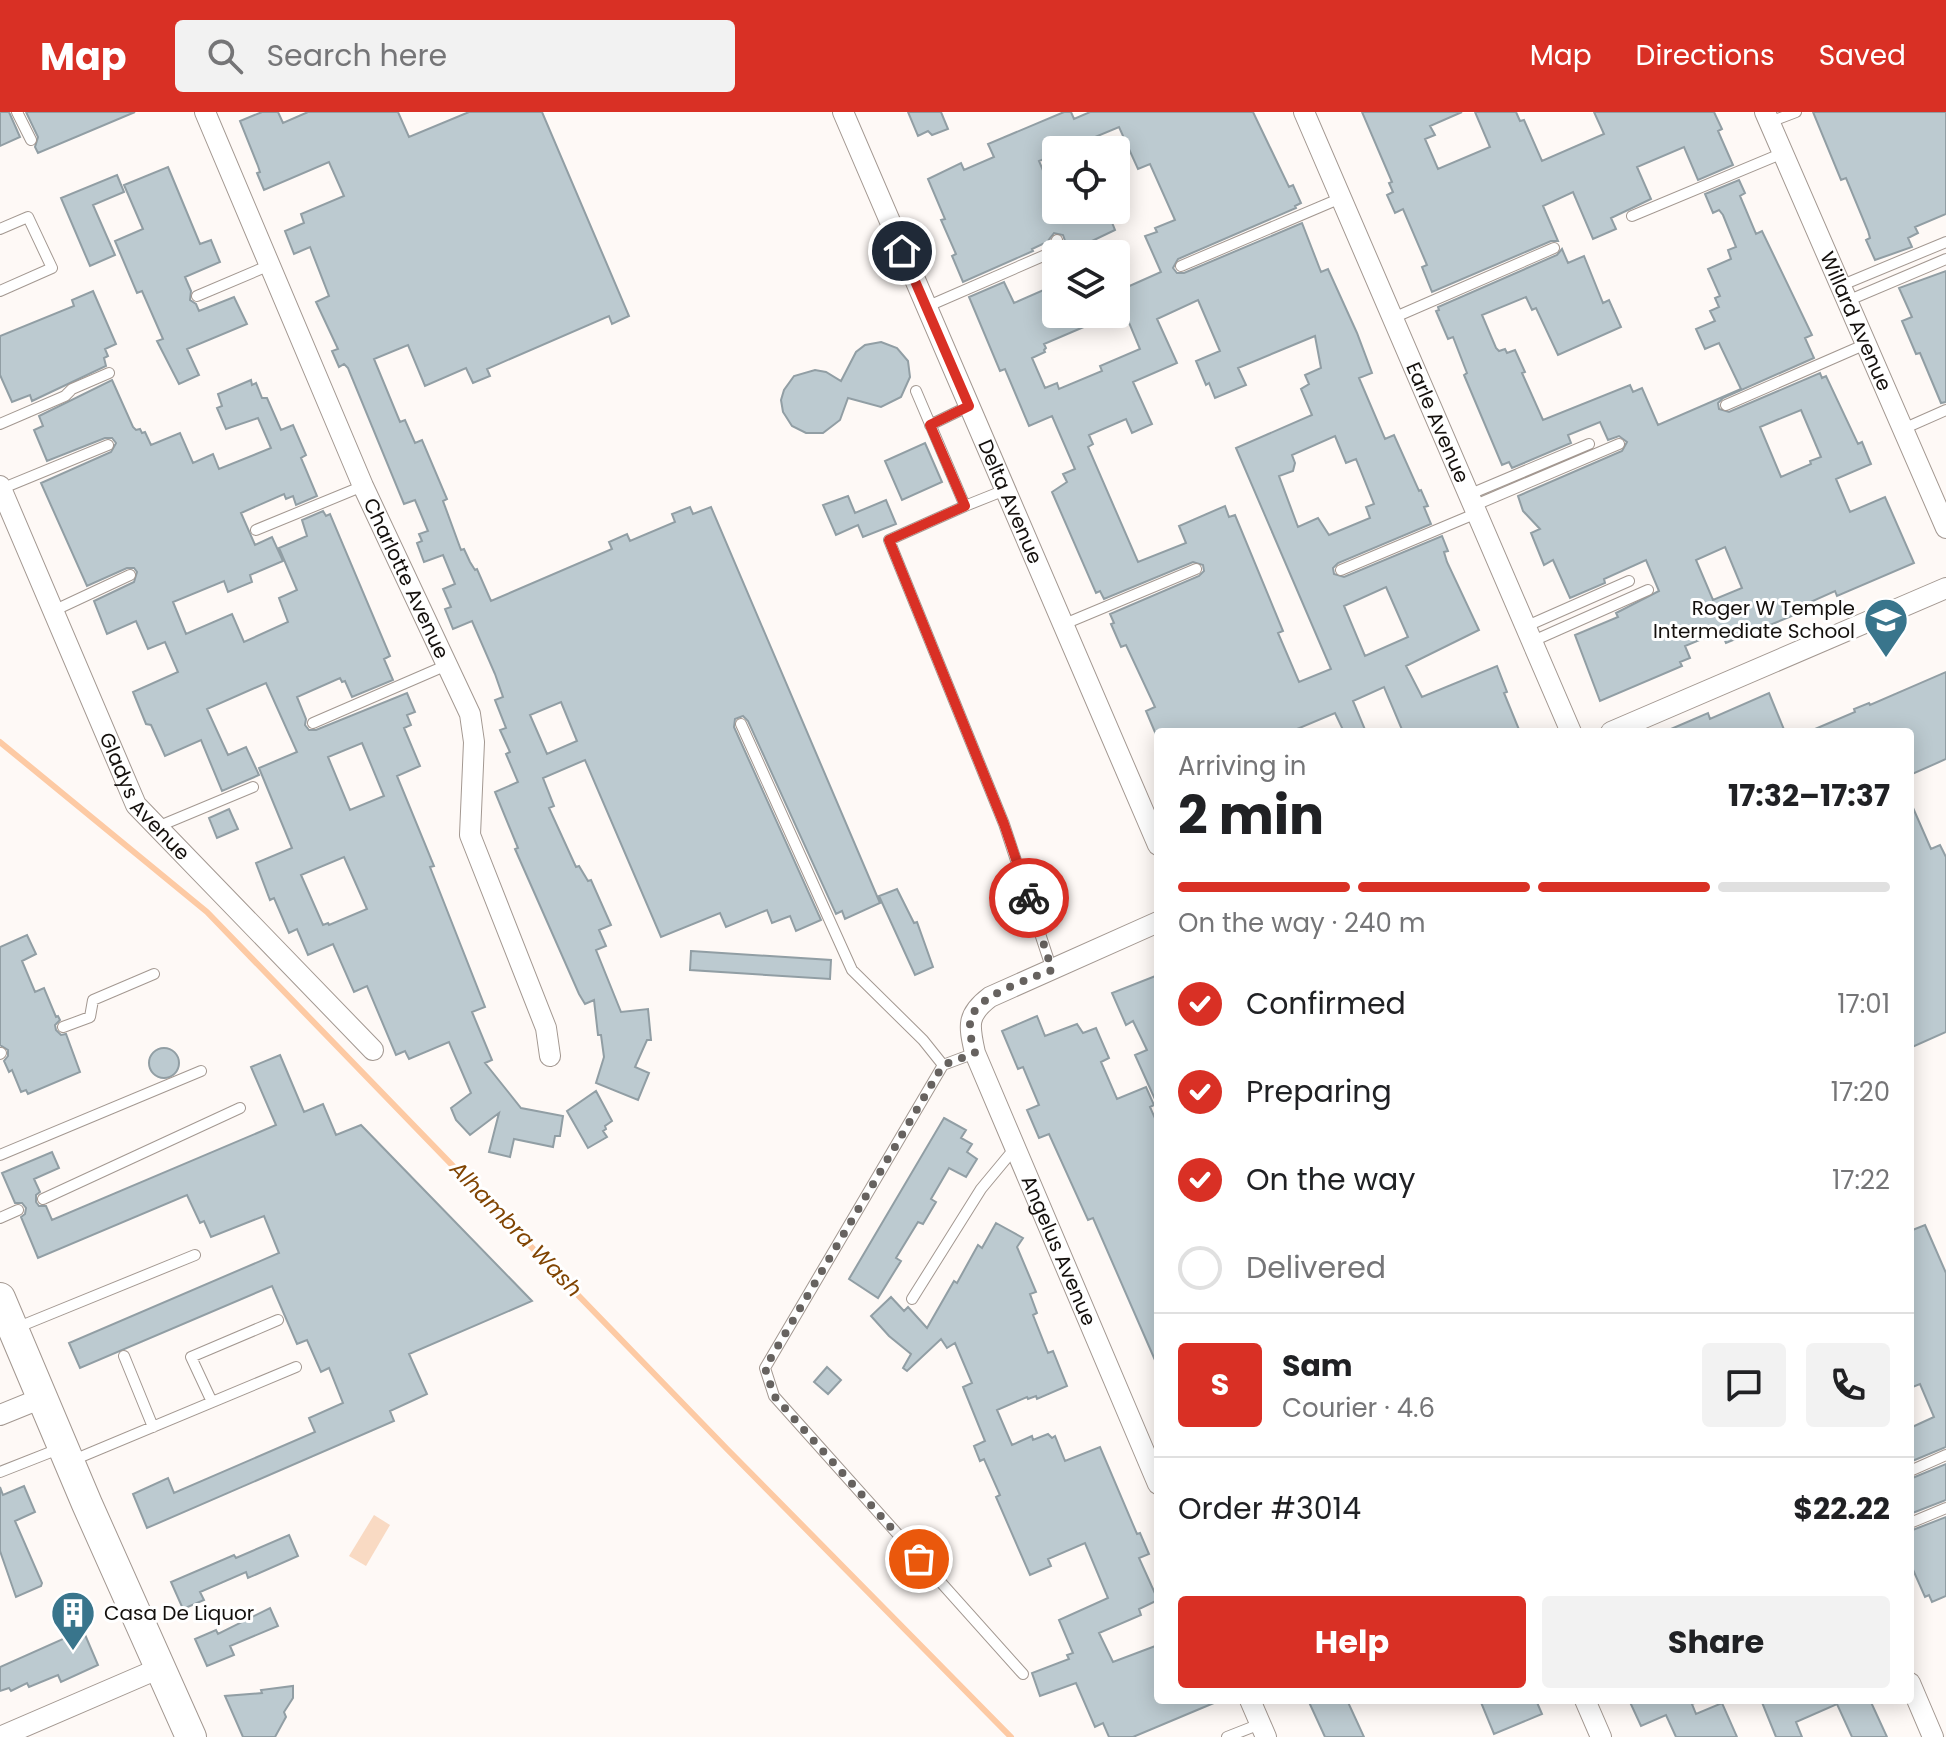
<!DOCTYPE html>
<meta charset="utf-8">
<style>
:root{--surface:#fff;--page:#f2f2f2;--text:#202124;--muted:#757577;--line:#e0e0e0;--accent:#d93025}
body{margin:0;font-family:Poppins,sans-serif;background:var(--page);color:var(--text);height:100vh;display:flex;flex-direction:column;font-size:30px;white-space:nowrap}
*{box-sizing:border-box;margin:0}
p{font-size:26px;color:var(--muted)}
.icon{flex:none;width:44px;height:44px;fill:none;stroke:currentColor;stroke-width:2;stroke-linecap:round;stroke-linejoin:round}
.map{position:relative;flex:1;overflow:hidden}
.side{position:absolute;left:1154px;top:616px;width:760px;height:976px;display:flex;flex-direction:column;background:var(--surface);border-radius:8px;box-shadow:0 4px 20px #0003}
.side>*{flex:none}
.controls{position:absolute;left:1042px;top:24px;display:grid;gap:16px}
.controls a{display:grid;place-items:center;width:88px;height:88px;border-radius:8px;background:var(--surface);box-shadow:0 4px 20px #0003;font-size:40px}
.pin{position:absolute;display:grid;place-items:center;width:68px;height:68px;color:#fff;margin:-34px;border:4px solid #fff;border-radius:50%;box-shadow:0 2px 8px #0007}
.courier{position:absolute;display:grid;place-items:center;width:80px;height:80px;margin:-40px;border:6px solid #d93025;border-radius:50%;background:#fff;color:#222;box-shadow:0 2px 10px #0007}
.summary em{font-style:normal;font-weight:700}
.summary div{display:flex;flex-direction:column-reverse}
.summary{display:flex;align-items:center;justify-content:space-between;height:136px;padding:0 24px}
h1{font-size:52px;font-weight:700;line-height:60px}
.bar{display:grid;grid-template-columns:repeat(4,1fr);gap:12px 8px;align-content:center;height:96px;padding:0 24px}
.bar i{height:10px;border-radius:6px;background:var(--line)}
.bar .active{background:var(--accent)}
.bar p{grid-column:span 4}
.line{display:flex;align-items:center;gap:20px;padding:0 24px;border-top:2px solid var(--line)}
.line div{flex:1}
.round{display:grid;place-items:center;flex:none;width:84px;height:84px;border-radius:8px;background:var(--page)}
ol{padding:0 24px;list-style:none}
li{display:flex;align-items:center;gap:24px;height:88px}
li p{margin-inline-start:auto}
li .icon{padding:8px;border-radius:50%;background:var(--accent);color:#fff;stroke-width:4}
li:last-child{color:var(--muted)}
li i{width:44px;height:44px;border:4px solid var(--line);border-radius:50%}
.cta{display:flex;gap:16px;margin-top:auto;padding:16px 24px}
.cta a{flex:1;height:92px;border-radius:8px;background:var(--accent);color:#fff;font-size:32px;font-weight:700;line-height:92px;text-align:center}
.cta a+a{background:var(--page);color:var(--text)}
header{display:flex;align-items:center;gap:48px;box-sizing:border-box;height:112px;padding:0 40px;background:var(--accent);color:#fff}
header strong{font-size:38px}
nav{display:flex;gap:44px;margin-inline-start:auto;font-size:28px}
.search{width:560px;height:72px;background:var(--page);display:flex;align-items:center;gap:20px;box-sizing:border-box;padding:0 28px;border-radius:8px;color:var(--muted);font-size:30px}
.map>svg:first-child{display:block}
.green{fill:#f9dac3}
.lines{fill:none;stroke-linecap:round;stroke-linejoin:round}
.stream{stroke:#fdcaa4;stroke-width:6}
.building{fill:#bccad0;stroke:#919ea4;stroke-width:2;fill-rule:evenodd}
.lane-casing{stroke:#a39891;stroke-width:12}
.street-casing{stroke:#a39891;stroke-width:22}
.secondary-casing{stroke:#a39891;stroke-width:32}
.lane{stroke:#fff;stroke-width:10}
.street{stroke:#fff;stroke-width:20}
.secondary{stroke:#fff;stroke-width:30}
.done{stroke:#66625f;stroke-width:8;stroke-dasharray:0 14.4}
.route{stroke:#d93025;stroke-width:10}
.labels{text-anchor:middle;dominant-baseline:central;stroke-width:6;stroke-linejoin:round;paint-order:stroke}
.street-label{font-size:20px;fill:#14100d;stroke:#fff}
.poi-label{font-size:20px;fill:#14100d;stroke:#fff;text-anchor:end}
.water-label{font-size:22px;font-style:italic;fill:#804402;stroke:#fff}
</style>
<header>
<strong>Map</strong>
<div class="search"><svg class="icon" aria-label="search" viewBox="0 0 24 24"><circle cx="10" cy="10" r="6"/><path d="M15 15l6 6"/></svg>Search here</div>
<nav><a>Map</a><a>Directions</a><a>Saved</a></nav>
</header>
<div class="map">
<svg width="1946" height="1625" viewBox="0 0 1946 1625">
<rect width="100%" height="100%" fill="#fef9f6"/>
<path class="green" d="M374,1403L390,1413L366,1454L349,1444Z"/>
<g class="lines">
<path class="stream" d="M0,630L207,800L727,1337L1011,1625"/>
</g>
<path class="building" d="M0,0H9L20,25L0,34Z
M26,0H135L38,41L35,35L38,25Z
M262,0H278L283,11L308,0H398L409,25L469,0H542L629,204L612,212L609,204L487,257L490,264L473,271L466,256L425,274L408,233L374,247L400,310L405,308L415,331L422,328L447,387L443,389L461,438L464,437L470,450L475,458L477,457L491,489L612,437L609,430L627,422L630,429L675,410L672,402L690,395L693,402L711,395L880,791L845,807L842,799L836,802L748,609L743,604L735,607L734,615L821,808L796,819L790,804L772,811L767,798L726,815L720,801L661,825L585,648L543,666L554,694L549,696L576,755L579,754L588,769L591,768L611,813L599,818L606,834L596,838L621,900L648,897L651,928H647L635,955L649,961L638,988L596,971L604,945L601,923H598L594,888L585,892L579,882L515,737L518,736L495,680L518,670L506,642L510,640L500,618L506,616L495,588L503,585L495,562L472,509L453,517L445,497L451,495L443,477L455,472L443,443L424,450L417,431L422,429L419,422L428,419L415,388L404,392L348,256L344,252L339,255L332,239L338,237L316,190L329,184L310,135L294,142L285,119L304,111L301,102L344,84L329,50L264,78L257,61L260,60L258,54L240,9ZM561,590L577,629L547,642L530,603Z
M908,0H941L948,17L932,23L928,19L918,24Z
M1064,0H1071L1074,7L1090,0H1253L1289,75L1293,73L1301,91L1295,94L1296,96L1178,147L1173,156L1177,161H1184L1302,111L1321,160L1328,157L1357,221L1372,261L1359,266L1385,327L1394,323L1419,379L1421,378L1428,394L1424,395L1431,412L1338,451L1333,456L1334,462L1344,465L1442,424L1448,439L1444,440L1447,450L1479,518L1406,554L1422,585L1497,554L1507,580L1504,581L1520,620H1403L1384,575L1353,589L1366,620H1344L1335,601L1290,620H1158L1157,625L1146,599L1155,595L1126,533L1121,535L1111,512L1114,511L1110,502L1199,464L1204,459L1203,453L1193,450L1104,487L1100,479L1096,481L1052,380L1067,370L1063,362L1075,357L1052,304L1029,314L1005,257L1000,259L969,185L1004,170L1014,191L1048,176L1051,183L1056,181V202H1114L1044,232L1046,236L1044,238L1045,240L1032,246L1045,276L1057,271L1059,277L1102,259L1100,254L1140,237L1125,201L1116,205V180L1161,160L1145,124L1157,120L1155,116L1175,108L1150,52L1138,57L1119,15L1064,38H1056V42L1039,49L1056,89V98H1107L1115,118L1069,140L1063,123L1054,121L1047,130L1032,137L1033,139L963,170L952,144L956,142L941,108L945,107L928,67L961,51L964,58L994,45L988,32ZM1198,188L1220,239L1196,249L1206,273L1209,271L1215,286L1246,273L1238,256L1315,224L1321,256L1305,263L1309,272L1301,277L1312,303L1236,336L1331,557L1299,570L1278,521L1283,519L1235,403L1229,405L1225,394L1179,414L1186,431L1138,450L1088,335L1093,332L1089,323L1126,307L1132,321L1152,312L1133,270L1177,251L1157,207ZM1335,324L1346,351L1356,347L1374,392L1366,395L1370,406L1329,423L1318,406L1298,415L1279,364L1293,359L1295,351L1292,343ZM1386,475L1408,525L1365,544L1344,494Z
M1362,0H1462L1430,14L1435,23L1425,27L1438,57L1490,35L1475,0H1516L1520,9L1524,8L1542,49L1604,22L1594,0H1714L1722,17L1718,19L1733,53L1698,68L1684,35L1637,55L1651,87L1611,106L1616,117L1593,127L1573,80L1543,94L1558,129H1551L1432,180L1422,155L1427,153L1403,97L1395,101L1387,83L1393,80L1389,71L1392,70Z
M1813,0H1946V102L1915,115L1918,121L1908,126L1912,135L1875,148L1866,128L1870,126L1868,119L1846,66L1841,68Z
M168,55L200,132L211,128L220,150L185,165L191,179L190,188L196,192L199,199L234,185L247,212L187,237L199,263L179,272L157,229L163,227L142,179L137,181L115,129L143,117L124,73Z
M117,63L124,80L93,93L115,143L90,154L61,86Z
M1739,68L1745,81L1740,84L1756,122L1762,119L1812,223L1805,226L1814,246L1723,286L1718,291L1719,297L1729,300L1820,261L1822,266L1826,264L1858,332L1862,330L1871,352L1836,367L1850,400L1885,385L1914,451L1837,484L1835,479L1797,496L1799,501L1726,531L1721,519L1685,534L1690,546L1680,550L1682,554L1600,589L1575,523L1618,505L1616,501L1659,479L1646,448L1604,467L1605,471L1570,486L1553,448L1544,453L1531,421L1540,417L1523,399L1518,384L1622,339L1627,330L1619,324L1608,328L1600,310L1568,323L1571,331L1512,356L1509,350L1502,353L1464,263L1467,261L1453,225L1448,227L1436,199L1439,198L1438,195L1557,143L1562,137L1568,151L1584,144L1603,191L1609,188L1621,215L1558,243L1536,196L1532,198L1526,185L1482,203L1496,236L1499,239L1505,237L1507,241L1515,238L1525,260L1522,261L1543,308L1630,273L1633,280L1642,276L1658,313L1741,277L1719,231L1705,237L1696,217L1715,209L1710,199L1719,195L1715,186L1720,184L1708,157L1731,147L1728,138L1736,135L1723,103L1719,98L1713,101L1705,82ZM1801,298L1821,345L1810,349L1811,352L1781,365L1760,315ZM1725,435L1742,476L1713,488L1696,448Z
M1946,159V290L1941,291L1920,241L1916,242L1902,209L1912,205L1899,176Z
M93,179L116,232L105,237L108,244L104,246L106,254L32,289L30,283L12,290L0,263V224L74,194L72,188Z
M881,230L897,236L908,249L910,265L901,285L881,295L848,286L840,308L823,321H806L792,314L783,300L781,288L784,278L794,264L815,258L826,260L841,269L856,240L865,233Z
M112,268L133,315L136,318L140,317L142,321L145,320L151,333L180,321L193,351L213,342L219,357L271,336L258,306L226,317L217,296L222,294L218,282L251,268L252,273L256,271L262,286H267L281,318L293,313L306,343L301,346L317,384L296,393L293,384L286,387L284,382L241,401L255,433L272,425L283,449L250,463L252,470L228,480L224,469L173,490L186,522L232,502L244,530L288,510L279,486L297,478L279,436L307,424L302,408L323,399L326,404L330,402L390,544L384,547L393,568L352,585L345,569L342,570L340,566L297,585L306,607L305,613L309,618H316L407,581L415,600L407,603L411,613L404,616L420,654L397,664L434,754L430,755L485,895L472,900L492,948L485,951L521,996L563,1004L560,1024H555L553,1035L514,1027L510,1045L489,1040L499,1001L470,1023L456,1008L451,996L471,981L449,930L409,947L405,939L396,943L367,874L354,880L333,832L308,843L297,817L289,821L274,786L270,788L256,751L292,736L259,656L297,640L266,571L207,597L228,643L246,635L259,663L222,679L201,628L165,644L151,613L146,612L133,580L178,560L165,530L148,537L136,509L107,522L94,489L134,470L137,460L134,456H127L87,474L41,371L111,340L116,331L112,326H105L47,349L34,318L43,314L39,304ZM362,631L384,684L350,698L328,645ZM344,745L367,797L329,813L328,811L323,813L301,763Z
M925,331L942,370L902,388L885,349Z
M848,384L855,401L886,388L896,412L863,425L858,413L836,423L823,393Z
M1946,560V647L1910,663V620H1808L1855,600L1854,597L1869,591L1870,593Z
M1769,581L1785,620H1664L1708,601L1710,607Z
M1910,689L1931,737L1940,733L1946,745V920L1910,936Z
M229,697L238,717L217,726L209,706Z
M897,777L914,811L917,810L933,855L915,863L879,784Z
M27,823L36,842L22,849L35,880L44,876L56,905L58,904L60,908L55,913L56,918L61,923L66,922L80,960L28,982L26,978L21,980L12,958L9,960L4,949L8,944V938L0,933V835Z
M691,839L831,848L830,867L690,858Z
M1158,863V994L1135,943L1147,938L1133,909L1126,913L1112,881Z
M1037,904L1045,924L1077,912L1083,921L1096,916L1109,946L1101,950L1117,987L1146,975L1154,993L1150,995L1158,1013V1255L1093,1106L1088,1108L1049,1022L1039,1026L1027,998L1039,993L1023,955L1018,957L1002,919Z
M149 951a15 15 0 1 1 30 0a15 15 0 1 1-30 0Z
M280,943L304,1000L323,992L336,1023L361,1013L532,1189L409,1242L427,1282L390,1299L394,1309L147,1416L133,1382L168,1366L174,1381L315,1320L309,1306L343,1291L329,1256L321,1260L307,1228L297,1232L272,1174L80,1256L69,1231L279,1141L264,1104L211,1125L204,1109L200,1111L187,1083L38,1146L21,1105L25,1102L26,1096L22,1091H15L2,1061L52,1040L59,1056L34,1067L40,1080L36,1083V1090L39,1094H46L52,1108L276,1013L251,955Z
M596,979L612,1009L605,1014L606,1017L603,1019L607,1025L588,1036L567,999Z
M944,1006L966,1018L961,1026L972,1032L967,1040L977,1047L966,1065L949,1056L931,1087L936,1090L923,1112L918,1110L896,1146L901,1149L878,1186L849,1167Z
M996,1111L1023,1126L1017,1135L1036,1180L1030,1182L1037,1201L1033,1203L1048,1241L1053,1239L1067,1274L1037,1287L1036,1284L1028,1287L1027,1285L997,1298L1012,1333L1032,1324L1033,1328L1048,1322L1052,1326L1055,1324L1065,1349L1100,1335L1137,1422L1140,1421L1149,1442L1139,1446L1158,1488L1139,1497L1141,1503L1099,1521L1113,1550L1158,1533V1588H1221L1133,1625H1109L1103,1611L1095,1615L1076,1571L1040,1584L1032,1561L1069,1547L1067,1543L1073,1541L1059,1508L1108,1486L1085,1431L1048,1447L1051,1454L1030,1463L996,1385L1000,1383L984,1347L980,1349L974,1334L985,1329L963,1275L972,1271L955,1231L947,1236L941,1227L907,1259L903,1256L911,1242L889,1224L871,1204L891,1185L904,1199L908,1195L927,1216L954,1169L957,1171L978,1133L982,1136Z
M1925,1113L1946,1161V1335L1910,1350V1316L1934,1305L1920,1272L1910,1276V1119Z
M827,1255L841,1268L828,1282L814,1270Z
M1946,1352V1388L1910,1402V1367Z
M24,1374L35,1400L15,1409L42,1471L41,1474L16,1485L0,1439V1375L3,1383Z
M1946,1405V1484L1932,1490L1929,1483L1925,1485L1910,1451V1419Z
M289,1423L298,1444L248,1466L246,1460L200,1480L204,1488L183,1497L171,1470L234,1443L236,1446Z
M270,1496L278,1514L230,1534L234,1543L207,1554L195,1527L216,1518L218,1522Z
M83,1518L98,1553L61,1570L58,1563L29,1575L27,1571L11,1579L9,1576L0,1579V1555Z
M293,1574V1586L284,1600L286,1605L275,1625H243L225,1584L262,1581L261,1578Z
M1308,1588H1347L1364,1625H1325Z
M1480,1588H1536L1542,1602L1494,1622Z
M1629,1588H1702L1692,1592L1696,1602L1722,1591L1737,1625H1676L1666,1603L1641,1614Z
M1761,1588H1870L1887,1625H1852L1837,1592L1796,1610L1802,1625H1776Z"/>
<g class="lines">
<g class="lane-casing">
<path id="lane" d="M17,0L31,28
M1770,10L1796,0
M1632,104L1783,41
M0,117L28,105L52,156L0,179
M1181,154L1341,86
M1840,174L1946,130
M197,184L270,153
M1847,189L1946,147
M926,195L1050,141L1057,128
M1393,206L1554,136
M916,279L965,394L889,428L1004,712L1052,858
M1726,293L1866,232
M0,312L65,284L72,277L109,261
M930,313L969,294
M1903,317L1946,298
M1,377L108,333
M1468,383L1589,332
M965,394L1005,378
M1473,394L1619,332
M256,418L363,374
M1341,458L1477,401
M53,499L130,463
M1062,513L1196,457
M1527,514L1629,469
M1533,529L1648,478
M313,611L447,553
M741,612L852,858L923,928L943,953
M157,715L253,675
M63,915L90,905L93,888L154,862
M975,941L943,953L765,1256L774,1284L1023,1562
M0,942L1,941
M0,1043L201,959
M43,1087L240,996
M0,1106L18,1098
M912,1187L981,1077L1015,1036
M16,1216L195,1143
M124,1244L153,1315
M212,1290L191,1245L278,1208
M71,1349L296,1255
M1910,1359L1946,1343
M0,1360L61,1336
M1910,1411L1946,1396
M1227,1625L1260,1612"/>
</g>
<g class="street-casing">
<g id="street">
<path id="s1" d="M205,0L363,374L470,602L474,630L470,723L546,916L550,944"/>
<path id="s2" d="M843,0L1158,733"/>
<path id="s3" d="M1304,0L1571,620"/>
<path id="s4" d="M1765,0L1946,416"/>
<path id="s5" d="M0,374L136,693L373,938"/>
<path d="M1611,620L1946,476"/>
<path id="s6" d="M1158,810L990,885C966,903 969,914 975,941L1158,1372"/>
<path d="M0,1303L42,1286"/>
<path d="M1910,1571L1933,1625"/>
<path d="M1250,1588L1266,1625"/>
<path d="M1585,1588L1601,1625"/>
<path d="M0,1625L160,1556"/>
</g>
</g>
<g class="secondary-casing">
<path id="secondary" d="M0,1186L87,1392L191,1625"/>
</g>
<use href="#lane" class="lane"/>
<use href="#street" class="street"/>
<use href="#secondary" class="secondary"/>
</g>
<g class="lines">
<path class="done" d="M919,1447L774,1284L765,1256L943,953L975,941C972,930 967,916 972,904C979,883 1032,866 1052,858L1029,786"/>
<path class="route" d="M902,139L969,294L930,313L965,394L889,428L1004,712L1029,786"/>
</g>
<defs>
<g id="school-pin" transform="scale(2.3)"><path d="M0 17L-7.5 6A9.5 9.5 0 1 1 7.5 6Z" fill="#39758c" stroke="#fff"/><path d="M0-5L7-2L0 1L-7-2ZM-4 1L0 2.5L4 1V4Q0 6-4 4Z" fill="#fff"/></g>
<g id="building-pin" transform="scale(2.3)"><path d="M0 17L-7.5 6A9.5 9.5 0 1 1 7.5 6Z" fill="#39758c" stroke="#fff"/><path d="M-4-6H4V6H1V3H-1V6H-4ZM-2.5-4.3h1.7v1.8h-1.7ZM.8-4.3h1.7v1.8H.8ZM-2.5-1h1.7V.8h-1.7ZM.8-1h1.7V.8H.8Z" fill="#fff"/></g>
</defs>
<g fill-rule="evenodd">
<use href="#school-pin" x="1886" y="508"/>
<use href="#building-pin" x="73" y="1501"/>
</g>
<g class="labels">
<g class="street-label">
<text stroke="none"><textPath href="#s4" startOffset="228">Willard Avenue</textPath></text>
<text stroke="none"><textPath href="#s3" startOffset="338">Earle Avenue</textPath></text>
<text stroke="none"><textPath href="#s2" startOffset="424">Delta Avenue</textPath></text>
<text stroke="none"><textPath href="#s1" startOffset="508">Charlotte Avenue</textPath></text>
<text stroke="none"><textPath href="#s5" startOffset="344">Gladys Avenue</textPath></text>
<text stroke="none"><textPath href="#s6" startOffset="462">Angelus Avenue</textPath></text>
</g>
<g class="poi-label">
<text x="1855" y="496">Roger W Temple<tspan x="1855" dy="23">Intermediate School</tspan></text>
<text x="104" y="1501" text-anchor="start">Casa De Liquor</text>
</g>
<g class="water-label">
<text transform="translate(516 1117) rotate(46)">Alhambra Wash</text>
</g>
</g>
</svg>
<div class="controls">
<a><svg class="icon" aria-label="locate" viewBox="0 0 24 24"><circle cx="12" cy="12" r="6"/><path d="M12 2v4M12 18v4M2 12h4M18 12h4"/></svg></a>
<a><svg class="icon" aria-label="layers" viewBox="0 0 24 24"><path d="M12 4l9 5-9 5-9-5zM3 14l9 5 9-5"/></svg></a>
</div>
<div class="pin" style="left:919px;top:1447px;background:#ea580c"><svg class="icon" aria-label="bag" viewBox="0 0 24 24"><path d="M5 8h14l-1 12H6zM9 8a3 3 0 0 1 6 0"/></svg></div>
<div class="pin" style="left:902px;top:139px;background:#1f2937"><svg class="icon" aria-label="home" viewBox="0 0 24 24"><path d="M3 11l9-7 9 7M6 9v11h12V9"/></svg></div>
<div class="courier" style="left:1029px;top:786px"><svg class="icon" aria-label="bike" viewBox="0 0 24 24"><circle cx="6" cy="16" r="4"/><circle cx="18" cy="16" r="4"/><path d="M6 16l4-8h5l3 8M10 8l3 8H6M13 5h3"/></svg></div>
<section class="side">
<div class="summary"><div><h1>2 min</h1><p>Arriving in</p></div><em>17:32–17:37</em></div>
<div class="bar"><i class="active"></i><i class="active"></i><i class="active"></i><i></i><p>On the way · 240 m</p></div>
<ol>
<li><svg class="icon" aria-label="check" viewBox="0 0 24 24"><path d="M5 12l5 5 9-10"/></svg>Confirmed<p>17:01</p></li>
<li><svg class="icon" aria-label="check" viewBox="0 0 24 24"><path d="M5 12l5 5 9-10"/></svg>Preparing<p>17:20</p></li>
<li><svg class="icon" aria-label="check" viewBox="0 0 24 24"><path d="M5 12l5 5 9-10"/></svg>On the way<p>17:22</p></li>
<li><i></i>Delivered</li>
</ol>
<div class="line" style="height:144px"><b class="round" style="background:var(--accent);color:#fff">S</b><div><b>Sam</b><p>Courier · 4.6</p></div><a class="round"><svg class="icon" aria-label="chat" viewBox="0 0 24 24"><path d="M4 5h16v11H9l-5 4z"/></svg></a><a class="round"><svg class="icon" aria-label="phone" viewBox="0 0 24 24"><path d="M5 4h4l2 5-3 2q2 4 5 5l2-3 5 2v4C11 20 4 13 5 4z"/></svg></a></div>
<div class="line" style="height:104px"><div>Order #3014</div><b>$22.22</b></div>
<div class="cta"><a>Help</a><a>Share</a></div>
</section>
</div>
